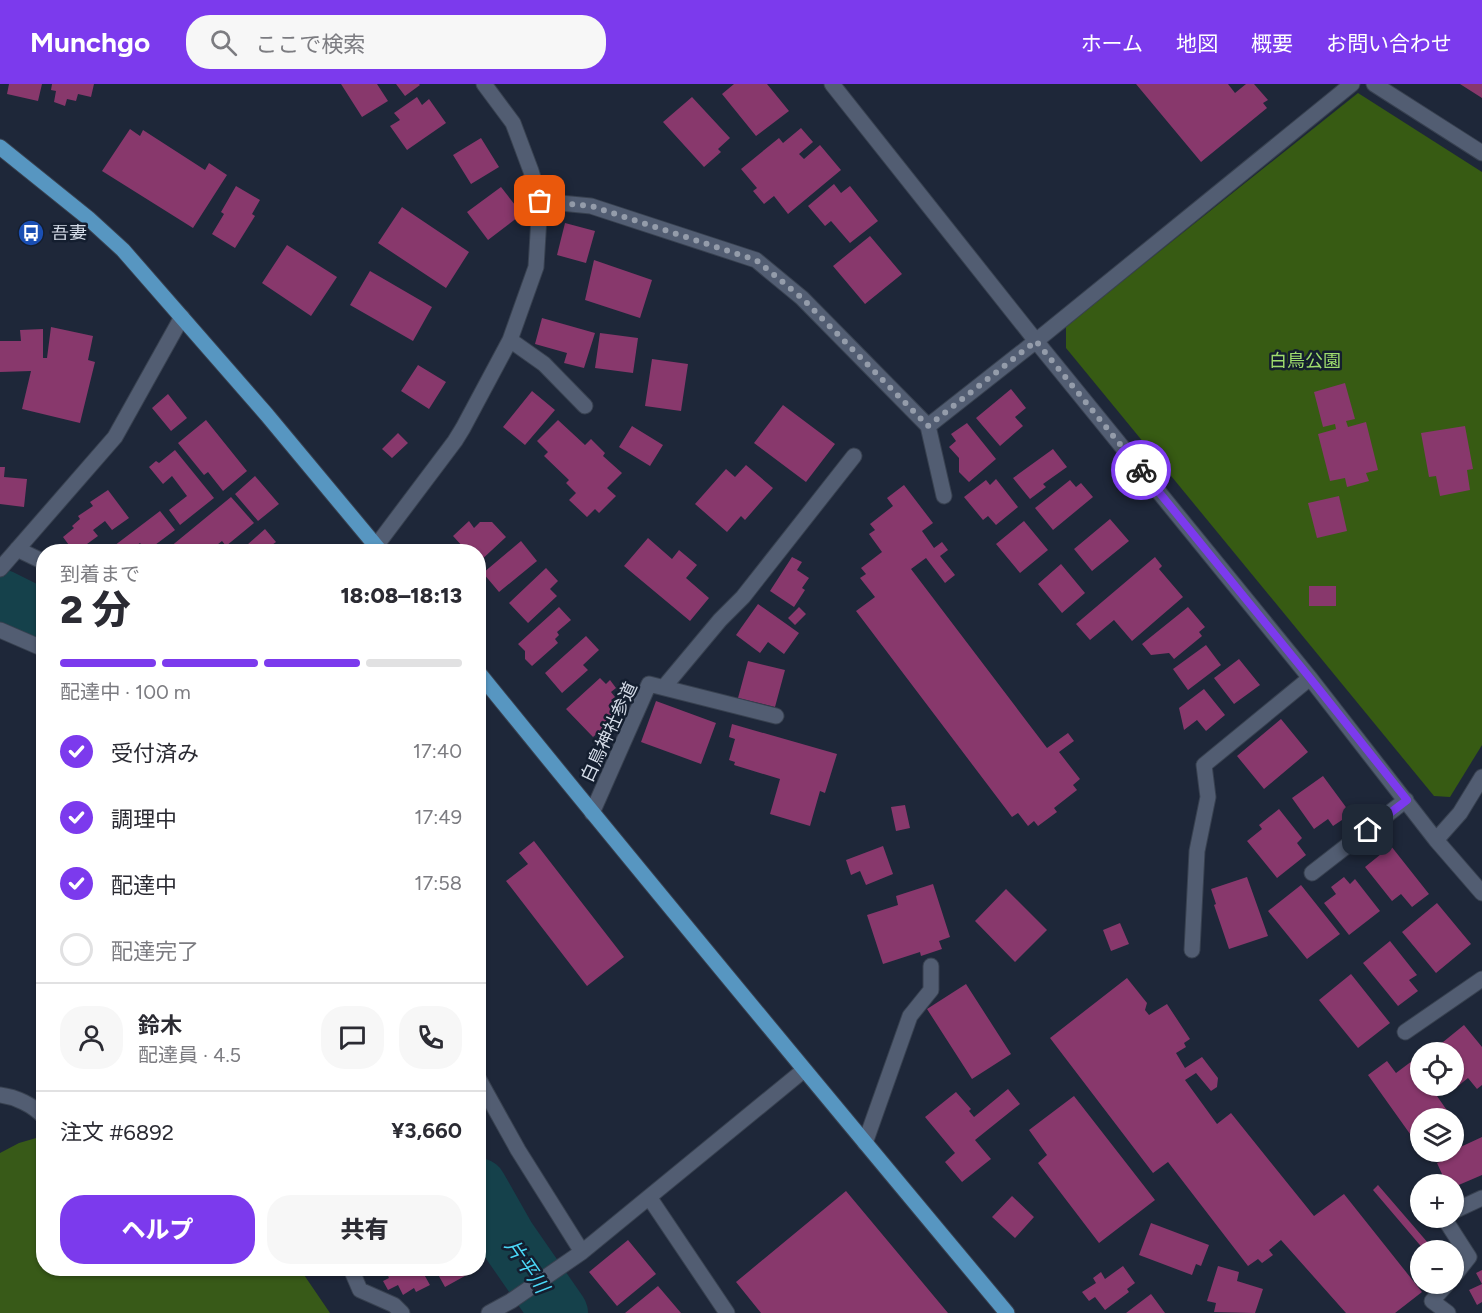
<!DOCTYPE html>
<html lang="ja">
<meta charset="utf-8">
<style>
:root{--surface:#fff;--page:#f7f7f7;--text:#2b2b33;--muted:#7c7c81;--line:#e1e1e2;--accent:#7c3aed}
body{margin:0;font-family:Figtree,"Noto Sans JP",sans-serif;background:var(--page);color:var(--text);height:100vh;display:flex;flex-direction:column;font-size:22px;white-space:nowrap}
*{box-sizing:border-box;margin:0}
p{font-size:20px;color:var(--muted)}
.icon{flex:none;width:33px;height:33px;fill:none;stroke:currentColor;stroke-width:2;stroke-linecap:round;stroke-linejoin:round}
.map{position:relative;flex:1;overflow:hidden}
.side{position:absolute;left:36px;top:460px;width:450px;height:732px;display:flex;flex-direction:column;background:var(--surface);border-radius:24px;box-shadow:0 2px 4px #0004}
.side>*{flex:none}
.buttons{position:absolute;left:1410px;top:958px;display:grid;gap:12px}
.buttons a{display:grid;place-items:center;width:54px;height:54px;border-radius:50%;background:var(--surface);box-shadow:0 2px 4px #0004;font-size:30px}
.pin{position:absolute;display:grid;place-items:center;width:51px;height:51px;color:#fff;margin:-26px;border-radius:12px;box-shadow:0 3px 9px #0006}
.courier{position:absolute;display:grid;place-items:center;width:60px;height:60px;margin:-30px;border:4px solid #7c3aed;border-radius:50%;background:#fff;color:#222;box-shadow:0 2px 8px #0007}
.head em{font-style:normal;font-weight:800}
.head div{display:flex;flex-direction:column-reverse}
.head{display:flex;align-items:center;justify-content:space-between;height:102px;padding:0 24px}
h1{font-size:39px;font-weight:800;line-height:45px}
.bar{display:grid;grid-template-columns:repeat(4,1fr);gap:9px 6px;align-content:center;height:72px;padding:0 24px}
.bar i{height:8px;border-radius:4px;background:var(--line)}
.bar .current{background:var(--accent)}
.bar p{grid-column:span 4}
.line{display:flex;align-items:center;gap:15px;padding:0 24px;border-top:2px solid var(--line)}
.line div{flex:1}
.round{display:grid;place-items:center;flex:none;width:63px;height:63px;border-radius:24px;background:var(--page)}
ol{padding:0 24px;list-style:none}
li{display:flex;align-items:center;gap:18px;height:66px}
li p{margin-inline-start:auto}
li .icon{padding:6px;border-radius:50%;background:var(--accent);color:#fff;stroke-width:4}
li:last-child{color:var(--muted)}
li i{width:33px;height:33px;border:3px solid var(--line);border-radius:50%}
.cta{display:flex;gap:12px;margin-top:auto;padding:12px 24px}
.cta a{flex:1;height:69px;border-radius:24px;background:var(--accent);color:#fff;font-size:24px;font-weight:800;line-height:69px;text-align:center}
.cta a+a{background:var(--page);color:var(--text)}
header{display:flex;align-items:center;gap:36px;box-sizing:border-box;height:84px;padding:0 30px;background:var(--accent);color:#fff}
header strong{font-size:28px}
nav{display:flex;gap:33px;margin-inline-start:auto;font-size:21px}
.search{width:420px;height:54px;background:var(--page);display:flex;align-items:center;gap:15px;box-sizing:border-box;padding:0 21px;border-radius:24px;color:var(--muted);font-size:22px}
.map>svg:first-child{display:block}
.green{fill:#375b13}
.forest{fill:#385a18}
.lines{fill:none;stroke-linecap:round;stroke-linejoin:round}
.river{stroke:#15414b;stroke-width:58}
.building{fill:#88386c}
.minor-casing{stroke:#384150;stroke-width:17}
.major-casing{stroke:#384150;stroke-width:17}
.minor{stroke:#525d72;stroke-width:15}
.major{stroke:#5796c1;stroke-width:15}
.done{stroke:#949caa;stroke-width:6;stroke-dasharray:0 10.8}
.route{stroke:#7c3aed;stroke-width:8}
.labels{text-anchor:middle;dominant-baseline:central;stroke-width:5;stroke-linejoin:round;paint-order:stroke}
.poi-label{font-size:18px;fill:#d4dbe7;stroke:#141e2f;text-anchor:start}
.park-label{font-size:18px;fill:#9fdd6d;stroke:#141e2f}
.street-label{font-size:18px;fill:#d4dbe7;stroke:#141e2f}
.water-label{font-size:20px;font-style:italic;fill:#4ad8f7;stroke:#141e2f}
</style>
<header>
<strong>Munchgo</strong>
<div class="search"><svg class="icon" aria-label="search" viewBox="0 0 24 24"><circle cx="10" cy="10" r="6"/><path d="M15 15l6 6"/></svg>ここで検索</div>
<nav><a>ホーム</a><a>地図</a><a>概要</a><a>お問い合わせ</a></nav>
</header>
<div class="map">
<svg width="1482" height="1229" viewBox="0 0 1482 1229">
<rect width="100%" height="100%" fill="#1e2739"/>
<path class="green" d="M1358,9L1482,88V661L1450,713L1434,712L1066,264V242Z"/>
<path class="forest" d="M43,1052L44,1185H300L330,1229H0V1069L19,1059Z"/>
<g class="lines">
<path class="river" d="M0,514L44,536
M478,1103L507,1154L559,1229"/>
</g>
<path class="building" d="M9,0H42L38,17L7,10Z
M52,0H94L91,13L78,10L76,17L67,15L65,22L54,18L56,7L51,6Z
M341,0H377L388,17L362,33Z
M396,0H419L420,1L405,12Z
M734,0H767L789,27L756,52L722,10Z
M1136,0H1228L1235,9L1246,0H1254L1268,16L1263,19L1267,24L1201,78Z
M1460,0H1482V14Z
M417,13L422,21L429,15L446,39L407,66L390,42L400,36L394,29Z
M692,13L730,54L718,65L721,68L704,83L663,38Z
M801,44L813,58L799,70L804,75L820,61L841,86L788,130L774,112L764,120L753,107L757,104L741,85L779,54L783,59Z
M130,45L140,52L143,46L205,86L209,79L227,91L193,144L102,87Z
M481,54L499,83L471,100L453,71Z
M834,100L841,109L850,102L878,137L850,159L831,137L825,142L808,122Z
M236,102L260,116L252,130L255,132L235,164L212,150L224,130L221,128Z
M501,103L522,130L488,156L467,128Z
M402,123L469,168L446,204L378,159Z
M565,139L595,147L586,179L557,171Z
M870,152L902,190L865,220L833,182Z
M287,161L337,193L311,232L262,199Z
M594,176L652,196L640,234L585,216Z
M370,187L432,223L413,257L350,221Z
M542,234L595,249L584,284L564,279L567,269L535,260Z
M51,243L93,252L88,276L95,278L80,339L22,325L31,287L0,288V257H21L20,246L43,245V274H47Z
M600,249L638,254L633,289L595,284Z
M652,275L688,280L681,327L645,322Z
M418,281L446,298L429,325L401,307Z
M1345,299L1355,335L1346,337L1348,343L1366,338L1378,386L1366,389L1369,397L1347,403L1345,394L1330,397L1318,350L1336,345L1335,340L1323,343L1314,308Z
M1011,305L1026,324L1015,333L1023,342L1000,362L976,334Z
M532,307L555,326L525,361L503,343Z
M168,310L187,334L171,347L152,324Z
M783,321L835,360L806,398L754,359Z
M206,336L247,387L223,407L208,388L204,391L178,359Z
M558,336L585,361L591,355L605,369L603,372L622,389L607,404L616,412L599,429L595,425L587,433L569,416L576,409L566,399L569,396L544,372L548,368L537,357Z
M967,339L996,375L969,398L959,388V374L949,363L956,357L951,350Z
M632,342L663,361L650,382L619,363Z
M1465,342L1473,385L1467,386L1470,406L1440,412L1436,392L1429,393L1421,349Z
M398,349L408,359L392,374L382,365Z
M1053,365L1067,383L1043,400L1046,403L1030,415L1013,394Z
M175,366L214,414L180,441L169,426L187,412L172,392L163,400L149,383L156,377L159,379Z
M746,381L773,404L745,436L741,432L727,448L695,420L726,385L735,393Z
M0,383H5L4,393L27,395L24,423L0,420Z
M255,392L279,420L258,437L235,410Z
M996,395L1018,423L996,441L988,432L983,436L964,413L986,396L990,401Z
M1070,396L1076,403L1081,399L1093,413L1053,446L1035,424Z
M904,401L933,439L922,447L934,464L942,458L948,466L940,472L955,491L945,499L926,474L911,485L1047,664L1068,649L1074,657L1059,668L1080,695L1073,701L1077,706L1054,724L1057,728L1038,742L1034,737L1028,742L1018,729L1012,733L856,527L875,513L860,494L866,490L861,484L882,468L869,450L875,446L870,440L893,422L887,414Z
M108,406L129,434L112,446L105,437L93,446L98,452L76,468H74L63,453L74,444L72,442L80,435L78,432L93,422L90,418Z
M1339,412L1347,447L1317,454L1308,419Z
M231,413L254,439L226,462L222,457L208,468H164Z
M160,427L175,446L147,467L140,459L130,466L131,468H106Z
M1110,435L1129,457L1092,487L1074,465Z
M469,437L474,444L480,438H492L506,453L478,479V468H459L464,464L453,452Z
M1024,437L1048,466L1020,489L996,460Z
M265,445L276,458L268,464L272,468H239Z
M648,454L672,475L679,466L697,481L686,494L709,514L690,537L624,482Z
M521,457L537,477L499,508L483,489Z
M792,473L802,478L797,486L809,494L802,504L805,506L794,523L770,507Z
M1155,473L1162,482L1159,485L1183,513L1132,557L1114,536L1090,556L1076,540Z
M1061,480L1085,509L1062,529L1038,500Z
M546,484L558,497L550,505L557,512L528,539L509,519Z
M1309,502H1336V522H1309Z
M758,520L799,549L784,570L768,558L760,569L736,551Z
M559,523L571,536L557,548L559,551L555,555L558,559L532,582L525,575V567L518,560Z
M799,523L806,530L795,541L788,534Z
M1188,523L1205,543L1199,548L1202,552L1174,575L1169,569L1151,571L1142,560Z
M586,552L599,566L583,581L588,586L562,609L545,589Z
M1206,561L1221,581L1188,606L1173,585Z
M1239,575L1260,601L1234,620L1214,594Z
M748,577L785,586L775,623L738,614Z
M600,594L606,600L610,596L616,604L611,608L615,613L611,616L616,620L612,623L619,630L593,653L566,625Z
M1204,605L1225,631L1206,647L1197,636L1184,646L1179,624Z
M656,617L716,639L701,680L641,658Z
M1281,635L1308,668L1264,705L1237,672Z
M732,640L837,670L825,709L820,707L810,742L770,730L780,695L734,681L735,678L729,676L735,655L729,653Z
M1323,692L1351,730L1333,742L1328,735L1314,745L1292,714Z
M905,721L910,744L896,747L891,723Z
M1279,725L1302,754L1297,759L1306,771L1277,794L1247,757L1262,745L1259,741Z
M534,757L624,873L587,902L506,797L528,780L519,769Z
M883,762L893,790L866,801L860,787L851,791L846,776Z
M1391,762L1429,810L1412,823L1401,810L1392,817L1365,783Z
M1247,793L1268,852L1229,865L1214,821L1216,820L1211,805Z
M1344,793L1350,800L1355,795L1380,827L1349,851L1324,819L1336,810L1331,803Z
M933,800L950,853L939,857L942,865L921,872L920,868L883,880L867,831L898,821L896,812Z
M1301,801L1340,850L1307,875L1268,827Z
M1006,805L1047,846L1015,878L975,837Z
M1437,819L1471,860L1436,889L1402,848Z
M1120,839L1129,860L1111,867L1103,846Z
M1390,857L1417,891L1409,896L1418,907L1398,922L1363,879Z
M1351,890L1390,939L1358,964L1319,916Z
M1127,894L1147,919L1145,926L1149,931L1167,920L1190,955L1184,959L1186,963L1176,969L1185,984L1202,973L1218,994L1217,1003L1211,1007L1196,989L1185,996L1217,1040L1231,1029L1314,1132L1344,1110L1422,1208L1395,1229H1346L1281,1156L1269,1166L1273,1171L1262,1179L1258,1175L1248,1182L1168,1078L1153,1089L1050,954Z
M966,900L1011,970L972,995L927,925Z
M1464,941L1482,963V1001L1477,1005L1468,994L1453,1006L1450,1002H1454V969H1433L1432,967Z
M1387,977L1396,989L1412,977L1420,989V1002H1430L1453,1035H1420V1064L1368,991Z
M1008,1005L1020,1020L975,1056L991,1075L962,1098L945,1078L955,1069L925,1033L956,1008L971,1025L969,1027L974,1033Z
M1074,1012L1155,1116L1099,1159L1038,1079L1047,1071L1029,1046Z
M1482,1053V1091L1454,1103V1101H1447L1437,1079L1453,1072L1451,1068H1454V1066Z
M1378,1101L1435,1167H1425L1373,1106Z
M846,1107L948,1229H761L736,1198Z
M1012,1112L1034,1133L1015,1154L992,1133Z
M1151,1139L1209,1161L1201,1182L1196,1180L1192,1191L1139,1171Z
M628,1156L656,1190L617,1222L589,1188Z
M1123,1182L1135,1199L1127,1205L1129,1208L1105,1226L1095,1213L1089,1217L1082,1208L1096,1199L1093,1194L1101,1188L1105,1195Z
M1218,1182L1239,1188L1237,1197L1263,1205L1255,1229L1214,1228L1216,1219L1207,1217Z
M385,1185H421L430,1201L416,1208L414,1204L403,1211L398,1201L388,1206L383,1197L389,1194Z
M435,1185H470L472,1188L445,1203Z
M1482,1186V1218L1477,1221L1469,1206L1482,1200L1476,1189Z
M658,1202L681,1229H625Z
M1151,1210L1165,1229H1126Z"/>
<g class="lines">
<g class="minor-casing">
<path id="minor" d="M832,0L1036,257L1310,594L1436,756L1482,809
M1374,0L1482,69
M540,117L591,122L756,176L802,214L928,342L1036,257L1352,0
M510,256L544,280L585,322
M928,342L944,412
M376,462L455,357L463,344L510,256L536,183L540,117L531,87L513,39L484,0
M17,465L44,478
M0,485L115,353L182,233
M0,546L44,565
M664,603L720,536L743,513L854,372
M592,729L649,600L776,632
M1436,756L1460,729L1482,693
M1312,789L1406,716
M1192,866L1197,767L1208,713L1204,681L1310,594
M1405,948L1482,895
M478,994L518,1066L582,1168
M0,1011C16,1013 33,1021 44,1033
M865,1059L910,932L931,906V882
M649,1113L727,1229
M1454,1127L1482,1114
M1444,1134L1469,1173L1454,1192
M351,1185L360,1206L394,1221L402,1229
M1447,1200L1432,1217L1448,1229
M489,1229L511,1217L582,1168L804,986"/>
</g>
<g class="major-casing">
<path id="major" d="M0,63L88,134L123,166L267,331L381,468
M478,588C653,804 830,1017 1007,1229"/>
</g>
<use href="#minor" class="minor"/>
<use href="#major" class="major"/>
</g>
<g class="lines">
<path class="done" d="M540,117L591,122L756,176L802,214L928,342L1036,257L1141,386"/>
<path class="route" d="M1141,386L1310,594L1407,716L1368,746"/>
</g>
<defs>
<g id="bus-disc" transform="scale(1.35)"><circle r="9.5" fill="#1a4fb4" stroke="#141e2f"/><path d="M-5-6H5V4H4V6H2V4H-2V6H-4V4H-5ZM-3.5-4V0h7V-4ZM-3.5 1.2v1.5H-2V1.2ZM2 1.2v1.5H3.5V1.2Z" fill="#fff"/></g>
</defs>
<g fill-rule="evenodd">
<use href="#bus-disc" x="31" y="149"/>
</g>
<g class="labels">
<g class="poi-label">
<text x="51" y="149">吾妻</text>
</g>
<g class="park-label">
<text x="1305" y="277">白鳥公園</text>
</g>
<g class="street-label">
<text transform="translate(609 648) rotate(-65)">白鳥神社参道</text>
</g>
<g class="water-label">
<text transform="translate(527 1182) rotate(55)">片平川</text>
</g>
</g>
</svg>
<div class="buttons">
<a><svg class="icon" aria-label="locate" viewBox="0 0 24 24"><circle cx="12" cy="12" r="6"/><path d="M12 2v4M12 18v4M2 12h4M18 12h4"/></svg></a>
<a><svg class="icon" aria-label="layers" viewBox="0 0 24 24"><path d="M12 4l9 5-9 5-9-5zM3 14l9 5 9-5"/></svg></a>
<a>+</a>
<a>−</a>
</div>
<div class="pin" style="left:540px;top:117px;background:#ea580c"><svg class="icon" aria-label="bag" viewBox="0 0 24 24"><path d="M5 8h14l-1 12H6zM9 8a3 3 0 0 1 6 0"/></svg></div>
<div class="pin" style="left:1368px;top:746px;background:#1f2937"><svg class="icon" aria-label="home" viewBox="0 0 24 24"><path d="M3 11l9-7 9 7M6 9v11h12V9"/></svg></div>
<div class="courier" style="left:1141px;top:386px"><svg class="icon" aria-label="bike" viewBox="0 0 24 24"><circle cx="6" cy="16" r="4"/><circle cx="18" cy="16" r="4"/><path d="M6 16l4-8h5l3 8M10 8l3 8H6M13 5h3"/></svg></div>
<section class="side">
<div class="head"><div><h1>2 分</h1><p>到着まで</p></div><em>18:08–18:13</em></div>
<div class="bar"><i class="current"></i><i class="current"></i><i class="current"></i><i></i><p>配達中 · 100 m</p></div>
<ol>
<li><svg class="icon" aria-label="check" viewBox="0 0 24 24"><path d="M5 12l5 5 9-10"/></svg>受付済み<p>17:40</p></li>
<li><svg class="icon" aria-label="check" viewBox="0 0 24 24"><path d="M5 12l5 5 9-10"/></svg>調理中<p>17:49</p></li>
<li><svg class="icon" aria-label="check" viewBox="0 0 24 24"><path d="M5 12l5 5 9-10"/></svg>配達中<p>17:58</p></li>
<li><i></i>配達完了</li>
</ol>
<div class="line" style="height:108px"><a class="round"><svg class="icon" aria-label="person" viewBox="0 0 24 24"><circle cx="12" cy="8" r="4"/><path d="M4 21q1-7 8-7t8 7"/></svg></a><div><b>鈴木</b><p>配達員 · 4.5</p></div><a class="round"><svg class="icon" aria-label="chat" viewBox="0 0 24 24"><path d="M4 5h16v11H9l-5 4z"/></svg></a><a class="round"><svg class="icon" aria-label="phone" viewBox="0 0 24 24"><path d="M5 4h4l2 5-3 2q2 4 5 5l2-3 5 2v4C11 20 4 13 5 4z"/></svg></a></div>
<div class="line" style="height:78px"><div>注文 #6892</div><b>¥3,660</b></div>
<div class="cta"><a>ヘルプ</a><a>共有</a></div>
</section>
</div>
